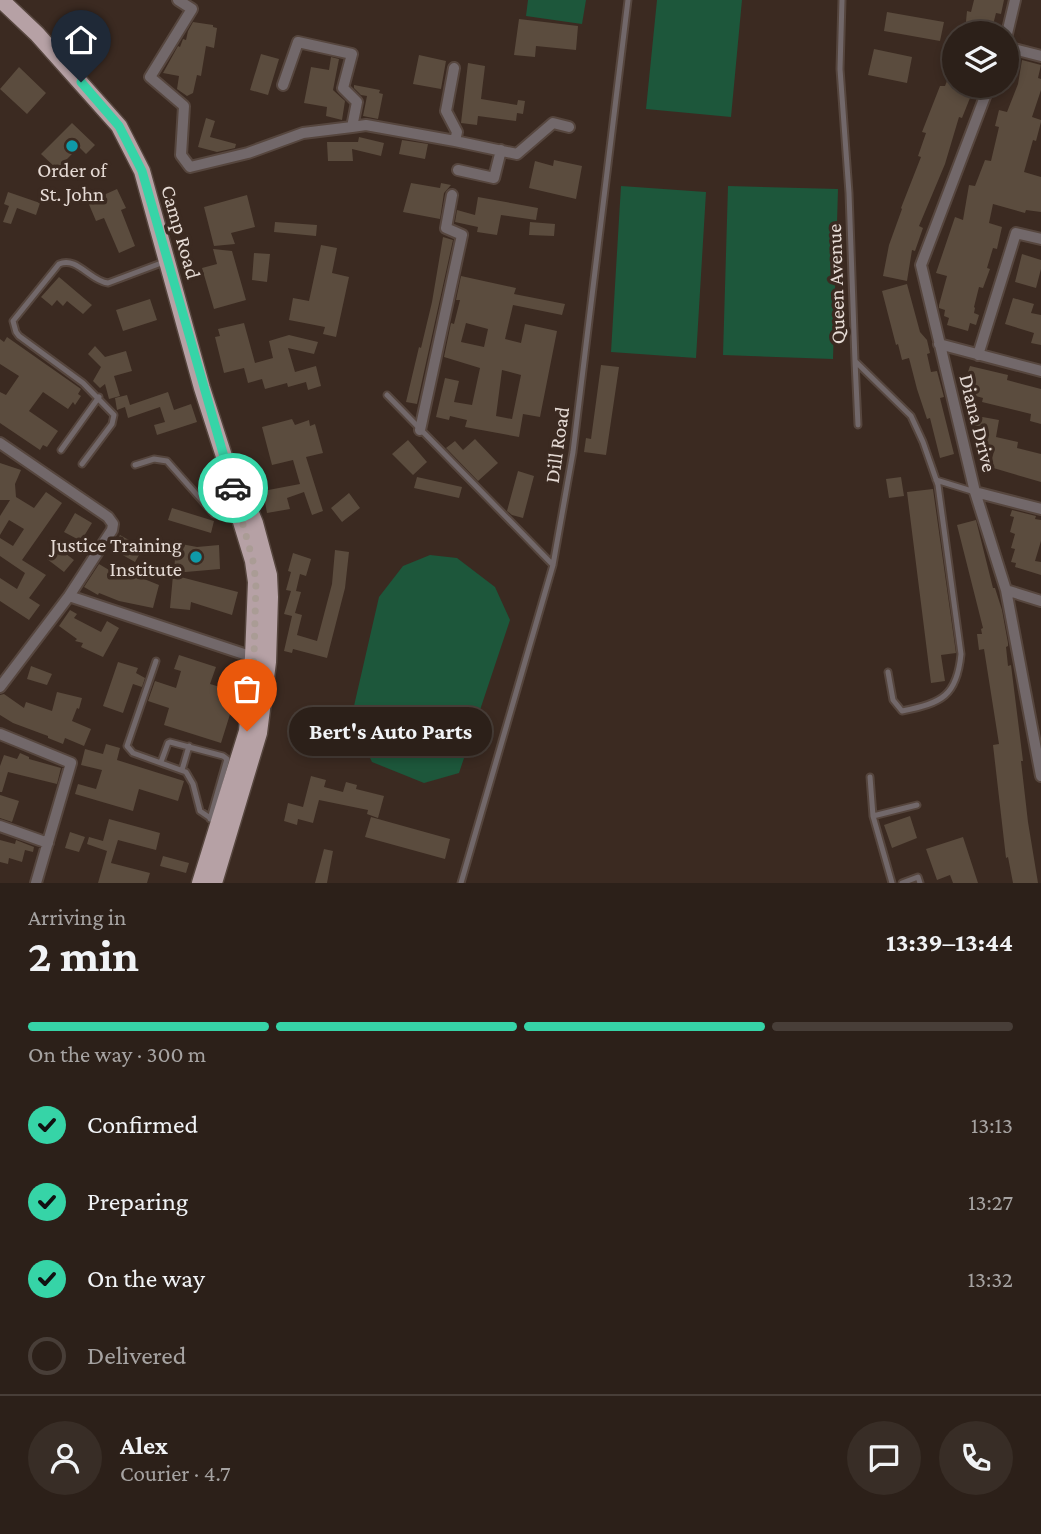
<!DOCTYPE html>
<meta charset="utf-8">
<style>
:root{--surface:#2c2019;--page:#382d26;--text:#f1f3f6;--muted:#a6a3a2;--line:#483e38;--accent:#36d4a7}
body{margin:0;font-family:"Crimson Pro",serif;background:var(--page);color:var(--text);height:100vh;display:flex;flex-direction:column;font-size:26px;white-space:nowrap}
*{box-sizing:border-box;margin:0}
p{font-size:23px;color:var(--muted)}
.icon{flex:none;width:38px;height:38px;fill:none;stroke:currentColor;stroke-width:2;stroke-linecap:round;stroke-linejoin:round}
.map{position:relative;height:883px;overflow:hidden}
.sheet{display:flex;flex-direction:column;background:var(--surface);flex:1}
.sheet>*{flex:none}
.buttons{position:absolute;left:942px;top:21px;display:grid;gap:14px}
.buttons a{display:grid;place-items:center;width:77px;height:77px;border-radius:50%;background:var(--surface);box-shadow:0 4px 10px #0003,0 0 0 2px var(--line);font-size:35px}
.pin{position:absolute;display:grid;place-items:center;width:60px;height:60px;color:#fff;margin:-72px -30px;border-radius:50% 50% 50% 0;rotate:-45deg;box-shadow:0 0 7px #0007}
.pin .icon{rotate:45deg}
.courier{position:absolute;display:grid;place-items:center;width:70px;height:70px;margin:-35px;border:5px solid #36d4a7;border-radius:50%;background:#fff;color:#222;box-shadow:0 2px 9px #0007}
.bubble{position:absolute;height:49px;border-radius:24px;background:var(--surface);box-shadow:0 4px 10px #0003,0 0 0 2px var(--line);font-size:23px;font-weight:700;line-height:49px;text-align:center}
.summary em{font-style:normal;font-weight:700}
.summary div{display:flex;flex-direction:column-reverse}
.summary{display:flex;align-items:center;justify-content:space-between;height:119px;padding:0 28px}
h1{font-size:46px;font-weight:700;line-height:52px}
.bar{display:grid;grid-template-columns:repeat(4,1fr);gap:10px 7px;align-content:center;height:84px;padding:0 28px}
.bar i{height:9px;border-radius:5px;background:var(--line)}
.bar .active{background:var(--accent)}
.bar p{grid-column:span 4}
.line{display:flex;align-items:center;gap:18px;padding:0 28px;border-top:2px solid var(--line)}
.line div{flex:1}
.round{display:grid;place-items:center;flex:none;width:74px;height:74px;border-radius:37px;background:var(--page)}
ol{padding:0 28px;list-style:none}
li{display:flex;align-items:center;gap:21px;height:77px}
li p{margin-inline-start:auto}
li .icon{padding:7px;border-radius:50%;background:var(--accent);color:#111;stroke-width:4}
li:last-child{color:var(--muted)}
li i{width:38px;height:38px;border:4px solid var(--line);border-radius:50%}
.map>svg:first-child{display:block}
.green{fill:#1d573b}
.building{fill:#5b4c3e;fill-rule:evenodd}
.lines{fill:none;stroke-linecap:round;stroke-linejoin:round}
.lane-casing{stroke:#56463e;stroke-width:9}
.street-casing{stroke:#56463e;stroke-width:14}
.primary-casing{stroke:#56463e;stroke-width:19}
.lane{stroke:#72686a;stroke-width:5}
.street{stroke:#72686a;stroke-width:10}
.primary{stroke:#b6a1a5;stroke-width:16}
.done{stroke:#aa9c95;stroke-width:7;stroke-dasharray:0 12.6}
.route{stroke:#36d4a7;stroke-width:9}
.culture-dot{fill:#0f9aa8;stroke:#3b2a21;stroke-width:2.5}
.labels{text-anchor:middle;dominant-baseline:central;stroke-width:7;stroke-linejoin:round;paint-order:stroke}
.poi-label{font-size:21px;fill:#e5dad4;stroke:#3b2a21}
.street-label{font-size:21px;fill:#e5dad4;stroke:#3b2a21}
</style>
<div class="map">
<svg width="1041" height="883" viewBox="0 0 1041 883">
<rect width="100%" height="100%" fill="#3b2a21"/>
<path class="green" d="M528,0H586L582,24L526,16Z
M657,0H742L731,117L646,109Z
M621,186L706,192L696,358L611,352Z
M728,186L838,189L833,359L723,355Z
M430,555L457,558L495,587L510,620L459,773L424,783L372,762L351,719L379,597L403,566Z"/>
<path class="building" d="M974,0H1004L1001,14L996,13L991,33L965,32L967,11L971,12Z
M887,12L944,22L940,41L884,31Z
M519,19L578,26L576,50L536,46L535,57L514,55Z
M193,22L213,25V27L217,28L214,48L206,46L201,76L197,75L193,93L187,96L177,89L179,76L163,73L178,46L180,47L183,39L186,40L188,31Z
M874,49L912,57L907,83L868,75Z
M261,54L279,59L268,95L250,90Z
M419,55L446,61L441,89L413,84Z
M331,57L339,59L333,90L345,101L342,120L326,116L327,107L304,103L311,67L329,70Z
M1022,60L1041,65L1038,78L1041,79V90L1032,117L1041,120V122L1036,141L1033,140L1024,172L1041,177V212L1026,210L1025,213L993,204L989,223L1002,227L997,249L993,248L987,268L990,269L983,288L979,287L974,307L975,308L974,313L979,315L976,325L970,323L968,331L947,325L949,318L944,316L945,310L939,308V305L947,276L936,273L955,217L963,220L969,185L975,186L985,160L991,161L999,127L995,126L999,110L1007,112L1018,84Z
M468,63L485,66L481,99L517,105L518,100L525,101L523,114L517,113L516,121L478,116L477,125L461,123Z
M953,65L954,86H972L968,97L970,98L962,118L959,117L945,164L919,226L923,228L915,251L912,250L907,281L883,276L889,245L902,209L901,208L921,157L918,156L926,133L922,132L940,86H945Z
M19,67L46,93L27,114L0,89Z
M354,85L380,90L379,93L383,94L378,119L363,116L367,96L361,95L354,88Z
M206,118L215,121L210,137L236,144L235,148L217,152L198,147Z
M72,123L95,145L86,154L79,147L57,169L41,154Z
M359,137L384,143L381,156L352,149L353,161H328L327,142H358Z
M402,140L428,144L425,159L399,154Z
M554,160L582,166L576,199L529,188L535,161L553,166Z
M411,183L440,188L441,183L451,185L444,193L440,219L403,212Z
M117,189L126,208L121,210L135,246L119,253L104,218L96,221L88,202Z
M8,192L40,203L36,215L17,208L11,224L3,222L9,206L4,204Z
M247,195L255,227L231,233L235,244L214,246L204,207Z
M478,197L538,208L536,220L501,215L497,235L477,232L478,227L455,222L457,210L475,215Z
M275,222L317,225L316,236L274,232Z
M530,222L555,224L554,236L529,235Z
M443,237L453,240L417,404L406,402L419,347L421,348L432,302Z
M321,245L337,248L332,273L349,277L336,337L323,334L325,327L289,320L293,298L309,301Z
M213,249L232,251L246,300L214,309L202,268L217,264Z
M254,253L270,254L267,282L252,280Z
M1022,254L1041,260V269L1036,288L1015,282Z
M461,276L516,288L514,294L565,304L562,315L513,305L505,339L521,343L525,324L557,331L540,417L523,414L519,437L465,427L467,420L450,416L449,420L436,417L445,378L459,381L454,402L472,405L480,368L444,357L451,323L454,324L460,300H456ZM466,323L488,329L484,347L461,342ZM502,370L521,375L512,419L496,416Z
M59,277L92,305L83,314L67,301L63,306L57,300L52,306L41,297Z
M907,284L920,332L927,340L930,353L927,354L931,372L937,371L944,397L940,398L954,454L940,458L930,418L927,419L917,389L909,358L902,360L898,344L896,345L882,291Z
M1013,298L1034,304L1031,313L1041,315V345L1031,343L1034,333L1005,324Z
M150,299L157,320L123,331L116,310Z
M244,323L255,363L273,358L269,341L289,335L318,342L314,354L288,348L295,372L316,366L321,386L308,390L306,382L288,387L287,383L265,389L262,379L248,383L244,368L224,373L215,337L220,336L218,329Z
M7,337L81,389L78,394L81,396L75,405L73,402L68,409L43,392L29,411L58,431L47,447L43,445L40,450L0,423V392L6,395L19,376L0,364V339L4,342Z
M95,346L105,357L126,351L132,371L114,376L120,396L109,399L105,384L100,388L93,381L101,367L88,354Z
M601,365L619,367L606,455L584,452L586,438L591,439Z
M970,366L1008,375L1007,380L1041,389V424L1030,421L1031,414L982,402L983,398L969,394L971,384L968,383L970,379L966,378Z
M168,392L174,410L191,404L197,422L157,435L154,425L165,422L160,407L128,418L125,407L117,410L115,398L127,395L130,405Z
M977,416L999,420L996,437L1018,442L1017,448L1041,454V482L990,467L994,451L976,448L980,426H975Z
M292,419L295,425L309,420L310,426L315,424L323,453L306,457L323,511L312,515L304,492L287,498L290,509L267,513L263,491L300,484L293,460L272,465L262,427Z
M475,439L498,463L478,481L446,448L455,441L463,450Z
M408,440L427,462L413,475L392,454Z
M0,463L21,470L15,484L16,497L34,508L46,492L62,503L22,560L46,575L29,598L40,605L29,620L0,601V578L17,589L25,573L0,556V538L13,546L24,529L9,520L0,535V516L10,500H0Z
M518,471L534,476L523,518L512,515L507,511Z
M417,477L462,487L459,498L414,488Z
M901,477L904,496L889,498L886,479Z
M933,489L956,653L941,655L945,681L931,683L907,492Z
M349,493L360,508L342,522L331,508Z
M172,508L214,521L211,533L168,520Z
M1012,510L1036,516L1035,519L1041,520V541L1035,561L1041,562V575L1015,567L1016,563L1011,562L1015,549L1011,548L1015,534L1010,532L1014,517L1010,516Z
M75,513L92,523L81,541L64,532Z
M976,520L993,588H995L1002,610L1008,643V646L1006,647L1008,666L1011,665L1023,761H1021L1028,822L1038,883H1013L1008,857L1006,858L993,745L999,744L984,649L979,650L977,634H982L981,629L983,628L957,525Z
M120,535L143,548L135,562L112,549Z
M176,543L197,547L219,545L220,569L174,573Z
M57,547L74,560L64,572L47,559Z
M335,550L349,552L345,588L327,658L293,649L292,653L284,651L292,616L284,614L291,591L286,590L291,572L288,571L293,553L311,559L306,576L300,574L296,591L301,592L295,613L302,615L297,635L317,641L332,584Z
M99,564L114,573L117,568L159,585L153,608L119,601L99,593L98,595L84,587Z
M173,575L238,592L232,615L191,602L190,610L170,608Z
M70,610L77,614L74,618L101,632L107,621L119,628L103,657L81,647L83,643L75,641L77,639L59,626Z
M179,655L216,667L210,684L237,692L221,743L164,725L169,708L148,701L155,681L176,688L181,671L174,669Z
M118,662L138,668L136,673L145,678L142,687L133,684L123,713L103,706Z
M31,666L52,674L47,685L27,679Z
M57,692L82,698L79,709L77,708L72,721L91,729L84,746L65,738L63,744L48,738V736L13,723L0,715V695L4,694L24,708L26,702L52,711Z
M106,744L120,748L117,760L184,781L178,801L139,789L133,811L75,794L78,784L96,789L102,770L81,765L85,749L103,754Z
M20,753L29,757V759L61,768L57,784L8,772L2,792H0V766L4,755L17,759Z
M311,776L326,780L324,787L343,792L346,782L357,785L356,789L384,796L378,818L367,814L368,810L319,800L313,823L298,819L297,825L284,821L288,803L303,807Z
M0,795L19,801L12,822L0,818Z
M910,816L917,838L892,848L884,825Z
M371,817L450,839L445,859L365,837Z
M109,819L160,833L156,850L118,840L111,863L150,873L147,883H98L107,851L87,844L89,837L103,841Z
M70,832L85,837L79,852L65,848Z
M963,837L978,883H953L950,875L937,880L926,849Z
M0,840L15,844L16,840L34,847L33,852L25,850L22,862L9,858L8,864L0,862Z
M324,849L333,851L327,883H315Z
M163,856L189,863L186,873L160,866Z"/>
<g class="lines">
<g class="lane-casing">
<path id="lane" d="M842,0L840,69L849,193L855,361L911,416L923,442L938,485L961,654C957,696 942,703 902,711L893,700L888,672
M855,361L858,425
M387,395L553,565
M61,450L99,397
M82,464L112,424L114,415L83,383L19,336L16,332L13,321L59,264C77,256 90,281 108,283L164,262
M135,465L154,459L167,461L214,514L238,520
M936,480L975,492
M156,661L127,746L133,753L186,772L193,784L200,811L216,822
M161,762L168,743L170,742L223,756L227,759L210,819
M182,770L189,746
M870,777L873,816
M461,883L553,565L573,452L628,0
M892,883L873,816L917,805
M902,883L918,877L920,883"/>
</g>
<g class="street-casing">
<path id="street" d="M178,0L192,9L150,77L184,106L181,155L190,167L248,153L303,133L352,127L357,102L343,88L352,54L298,42L283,85
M1006,38L1015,0
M1006,47L1041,56
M989,86L921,265L975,492L1006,590L1041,776
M352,127L366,125L455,141L457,132L446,111L454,68
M455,141L517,154L553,123L569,127
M458,170L494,178L501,150
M939,344L1041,371
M978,355L1016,233L1041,239
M420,430L462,235L446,228L452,195
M0,443L108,517L113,524L112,530L69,596L0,687
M975,492L1041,509
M1006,590L1041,601
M69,596L253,657
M0,734L71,763L36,883
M0,826L48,843"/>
</g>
<g class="primary-casing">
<path id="primary" d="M1,0L37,34L119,126L142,171L202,388L231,478L234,499L253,561L256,582L253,657L247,731L200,883
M214,883L259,733L268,662L270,597L269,575L255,523L244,496L235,483"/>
</g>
<use href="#lane" class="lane"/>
<use href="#street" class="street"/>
<use href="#primary" class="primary"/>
</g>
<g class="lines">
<path class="done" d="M233,488L253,561L256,582L254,657L247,731"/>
<path class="route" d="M81,82L119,126L142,171L233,488"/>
</g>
<g class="culture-dot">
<circle cx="72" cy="146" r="7"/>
<circle cx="196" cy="557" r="7"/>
</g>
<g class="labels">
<g class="poi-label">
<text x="72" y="170">Order of<tspan x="72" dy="24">St. John</tspan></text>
<text x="182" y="545" text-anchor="end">Justice Training<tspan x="182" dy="24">Institute</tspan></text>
</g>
<g class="street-label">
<text transform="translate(181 232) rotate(74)">Camp Road</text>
<text transform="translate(836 284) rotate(-92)">Queen Avenue</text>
<text transform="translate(978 423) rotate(76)">Diana Drive</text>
<text transform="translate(557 445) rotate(-82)">Dill Road</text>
</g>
</g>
</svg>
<div class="buttons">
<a><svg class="icon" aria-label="layers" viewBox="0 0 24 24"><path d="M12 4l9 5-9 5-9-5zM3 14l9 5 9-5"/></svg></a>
</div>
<div class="pin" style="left:247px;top:731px;background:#ea580c"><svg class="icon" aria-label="bag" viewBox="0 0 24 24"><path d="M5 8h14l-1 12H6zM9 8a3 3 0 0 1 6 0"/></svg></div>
<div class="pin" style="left:81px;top:82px;background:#1f2937"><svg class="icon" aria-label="home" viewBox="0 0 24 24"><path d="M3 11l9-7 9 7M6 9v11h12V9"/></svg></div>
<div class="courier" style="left:233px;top:488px"><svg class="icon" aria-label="car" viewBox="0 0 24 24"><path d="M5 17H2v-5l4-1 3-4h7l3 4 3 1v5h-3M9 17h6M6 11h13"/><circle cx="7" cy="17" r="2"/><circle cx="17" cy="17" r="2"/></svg></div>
<div class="bubble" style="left:289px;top:707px;width:203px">Bert's Auto Parts</div>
</div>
<section class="sheet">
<div class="summary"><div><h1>2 min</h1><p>Arriving in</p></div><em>13:39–13:44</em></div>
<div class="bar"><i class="active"></i><i class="active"></i><i class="active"></i><i></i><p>On the way · 300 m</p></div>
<ol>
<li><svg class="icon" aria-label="check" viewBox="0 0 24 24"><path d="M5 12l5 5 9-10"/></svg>Confirmed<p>13:13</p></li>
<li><svg class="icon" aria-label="check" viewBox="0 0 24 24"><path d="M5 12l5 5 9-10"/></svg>Preparing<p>13:27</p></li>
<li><svg class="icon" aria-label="check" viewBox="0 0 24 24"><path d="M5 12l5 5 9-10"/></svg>On the way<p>13:32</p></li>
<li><i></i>Delivered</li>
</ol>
<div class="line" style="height:126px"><a class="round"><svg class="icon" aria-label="person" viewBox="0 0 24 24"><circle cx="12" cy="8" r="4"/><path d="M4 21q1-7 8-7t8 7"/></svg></a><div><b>Alex</b><p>Courier · 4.7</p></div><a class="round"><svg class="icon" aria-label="chat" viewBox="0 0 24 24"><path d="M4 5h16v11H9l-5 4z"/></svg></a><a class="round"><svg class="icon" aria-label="phone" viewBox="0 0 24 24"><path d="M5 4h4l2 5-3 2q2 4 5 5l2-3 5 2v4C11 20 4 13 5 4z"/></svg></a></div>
</section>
